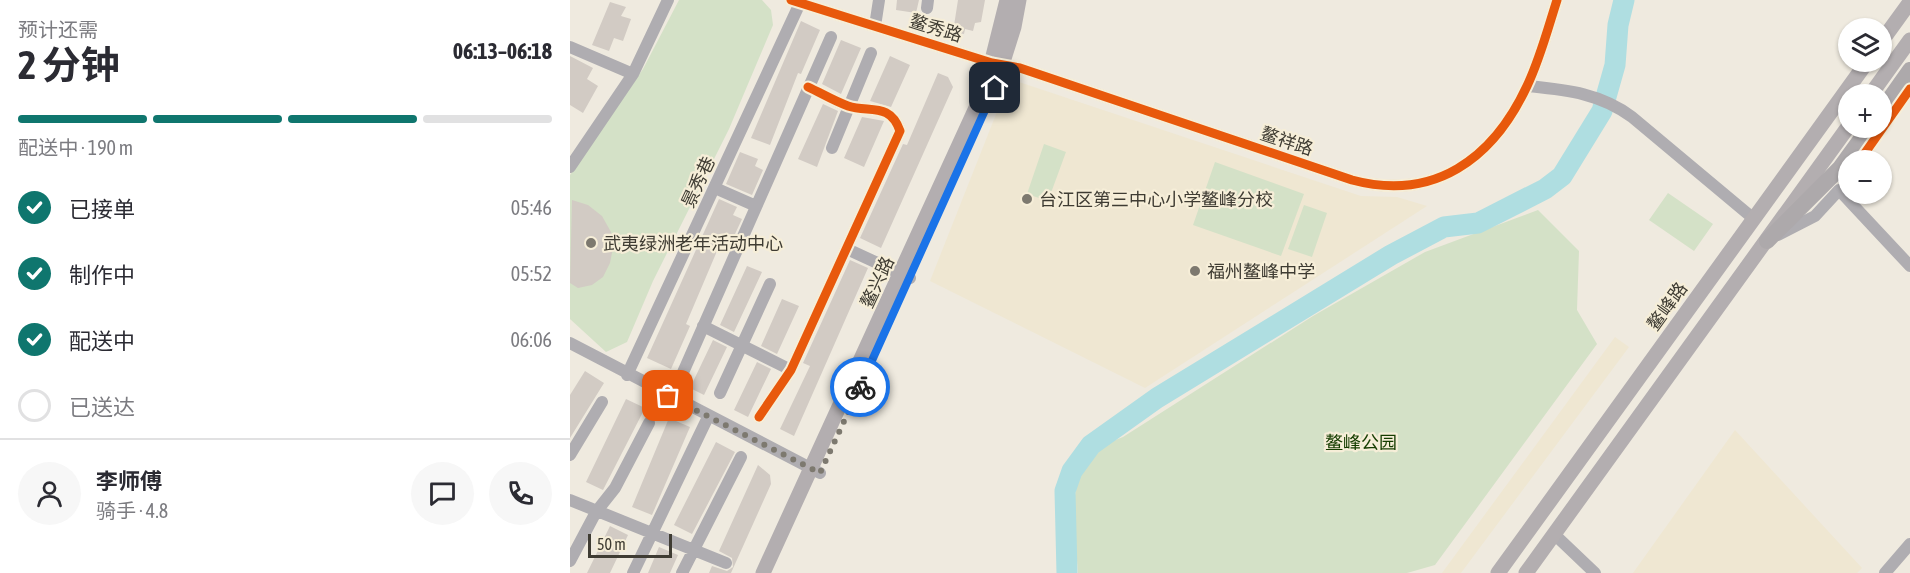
<!DOCTYPE html>
<html lang="zh">
<meta charset="utf-8">
<style>
:root{--surface:#fff;--page:#f7f7f7;--text:#2b2b33;--muted:#7c7c81;--line:#e1e1e2;--accent:#0f766e}
body{margin:0;font-family:"Asap Condensed","Noto Sans SC",sans-serif;background:var(--page);color:var(--text);height:100vh;display:flex;flex-direction:column;font-size:22px;white-space:nowrap}
*{box-sizing:border-box;margin:0}
p{font-size:20px;color:var(--muted)}
.icon{flex:none;width:33px;height:33px;fill:none;stroke:currentColor;stroke-width:2;stroke-linecap:round;stroke-linejoin:round}
.map{position:relative;flex:1;overflow:hidden}
.details{display:flex;flex-direction:column;background:var(--surface);width:570px}
.details>*{flex:none}
.buttons{position:absolute;left:1268px;top:18px;display:grid;gap:12px}
.buttons a{display:grid;place-items:center;width:54px;height:54px;border-radius:50%;background:var(--surface);box-shadow:0 2px 4px #0004;font-size:30px}
.scale{position:absolute;left:18px;bottom:15px;width:84px;box-sizing:border-box;padding-left:6px;border:3px solid #3f3c33;border-top:0;font-size:16px;line-height:21px;white-space:nowrap;color:#3f3c33;-webkit-text-stroke:4px #f6eed8;paint-order:stroke}
.pin{position:absolute;display:grid;place-items:center;width:51px;height:51px;color:#fff;margin:-26px;border-radius:12px;box-shadow:0 3px 9px #0006}
.courier{position:absolute;display:grid;place-items:center;width:60px;height:60px;margin:-30px;border:4px solid #1a73e8;border-radius:50%;background:#fff;color:#222;box-shadow:0 2px 8px #0007}
.overview em{font-style:normal;font-weight:700}
.overview div{display:flex;flex-direction:column-reverse}
.overview{display:flex;align-items:center;justify-content:space-between;height:102px;padding:0 18px}
h1{font-size:39px;font-weight:700;line-height:45px}
.bar{display:grid;grid-template-columns:repeat(4,1fr);gap:9px 6px;align-content:center;height:72px;padding:0 18px}
.bar i{height:8px;border-radius:4px;background:var(--line)}
.bar .current{background:var(--accent)}
.bar p{grid-column:span 4}
.line{display:flex;align-items:center;gap:15px;padding:0 18px;border-top:2px solid var(--line)}
.line div{flex:1}
.round{display:grid;place-items:center;flex:none;width:63px;height:63px;border-radius:32px;background:var(--page)}
ol{padding:0 18px;list-style:none}
li{display:flex;align-items:center;gap:18px;height:66px}
li p{margin-inline-start:auto}
li .icon{padding:6px;border-radius:50%;background:var(--accent);color:#fff;stroke-width:4}
li:last-child{color:var(--muted)}
li i{width:33px;height:33px;border:3px solid var(--line);border-radius:50%}
main{display:flex;flex:1;min-height:0}
.map>svg:first-child{display:block}
.built{fill:#efe7d2}
.green{fill:#d4e1c7}
.lines{fill:none;stroke-linecap:round;stroke-linejoin:round}
.river{stroke:#afdee1;stroke-width:21}
.building{fill:#d2cbc4}
.minor{stroke:#afadb1;stroke-width:12}
.major{stroke:#b3aeb0;stroke-width:15}
.highway{stroke:#ada9ab;stroke-width:16}
.cycleway-casing{stroke:#f6eed8;stroke-width:13}
.cycleway{stroke:#e8590c;stroke-width:9}
.done{stroke:#7d796f;stroke-width:6;stroke-dasharray:0 10.8}
.route{stroke:#1a73e8;stroke-width:8}
.poi-dot{fill:#7d796f;stroke:#f6eed8;stroke-width:2}
.labels{text-anchor:middle;dominant-baseline:central;stroke-width:4.5;stroke-linejoin:round;paint-order:stroke}
.street-label{font-size:18px;fill:#3f3c33;stroke:#f6eed8}
.poi-label{font-size:18px;fill:#3f3c33;stroke:#f6eed8;text-anchor:start}
.park-label{font-size:18px;fill:#153d00;stroke:#f6eed8}
</style>
<main>
<section class="details">
<div class="overview"><div><h1>2 分钟</h1><p>预计还需</p></div><em>06:13–06:18</em></div>
<div class="bar"><i class="current"></i><i class="current"></i><i class="current"></i><i></i><p>配送中 · 190 m</p></div>
<ol>
<li><svg class="icon" aria-label="check" viewBox="0 0 24 24"><path d="M5 12l5 5 9-10"/></svg>已接单<p>05:46</p></li>
<li><svg class="icon" aria-label="check" viewBox="0 0 24 24"><path d="M5 12l5 5 9-10"/></svg>制作中<p>05:52</p></li>
<li><svg class="icon" aria-label="check" viewBox="0 0 24 24"><path d="M5 12l5 5 9-10"/></svg>配送中<p>06:06</p></li>
<li><i></i>已送达</li>
</ol>
<div class="line" style="height:108px"><a class="round"><svg class="icon" aria-label="person" viewBox="0 0 24 24"><circle cx="12" cy="8" r="4"/><path d="M4 21q1-7 8-7t8 7"/></svg></a><div><b>李师傅</b><p>骑手 · 4.8</p></div><a class="round"><svg class="icon" aria-label="chat" viewBox="0 0 24 24"><path d="M4 5h16v11H9l-5 4z"/></svg></a><a class="round"><svg class="icon" aria-label="phone" viewBox="0 0 24 24"><path d="M5 4h4l2 5-3 2q2 4 5 5l2-3 5 2v4C11 20 4 13 5 4z"/></svg></a></div>
</section>
<div class="map">
<svg width="1340" height="573" viewBox="0 0 1340 573">
<rect width="100%" height="100%" fill="#efeadf"/>
<path class="built" d="M440,79L791,196L827,197L857,206L575,388L360,281Z
M1045,337L1059,347L891,573H872Z
M1165,430L1292,568L1287,573H1063Z"/>
<path class="green" d="M109,0H192L201,10L203,25L159,129L83,281L57,342L36,352L0,319V175L73,69Z
M474,144L496,152L478,201L457,194Z
M645,162L734,194L711,256L623,225Z
M1098,193L1143,224L1124,251L1079,220Z
M734,205L757,213L742,257L718,249Z
M968,210L1009,251L1007,310L1027,344L865,565L837,573H508C505,519 489,460 553,437L743,316L855,252Z"/>
<g class="lines">
<path class="river" d="M497,573L495,491L502,471L521,445L587,398L821,255L874,227L908,223L975,189L992,176L1032,111L1045,65L1048,25L1054,0"/>
</g>
<path class="building" d="M327,0H349L346,13L326,10Z
M388,0H415L411,22L405,23L403,31L395,29L394,34L383,32Z
M40,2L56,7L51,16L61,19L53,41L44,38L39,51L22,45Z
M231,21L250,30L231,74L228,73L200,145L181,138Z
M271,40L291,48L271,94L252,84Z
M0,56L23,68L17,79L28,86L13,113L0,105Z
M320,56L340,65L321,107L300,101Z
M368,73L378,77L383,87L311,248L290,238L333,144L337,145Z
M253,104L268,111L247,167L228,159Z
M292,117L314,121L294,167L274,158Z
M170,152L188,159L185,166L193,170L182,195L156,184Z
M149,199L167,207L163,215L172,219L159,247L150,244L116,324L120,326L101,369L77,358Z
M2,200L18,205L32,216L41,232L43,248L40,263L33,277L22,285L8,288L0,283Z
M280,260L298,268L224,436L210,429L240,366L233,363Z
M177,266L192,272L164,332L150,325Z
M212,299L229,306L207,354L191,346Z
M143,340L157,347L134,395L120,388Z
M187,362L201,369L178,417L164,410Z
M15,371L34,383L0,438V395Z
M56,399L75,408L33,490L16,482Z
M99,418L120,427L82,515L62,507Z
M146,442L165,452L122,534L104,525Z
M188,465L200,475L201,484L161,573H139L142,566L157,571L163,567L162,558L149,551Z
M40,526L58,535L40,573H17Z
M89,547L108,555L100,573H78Z"/>
<g class="lines">
<path class="minor" d="M221,0L422,63L450,68L782,180C864,202 923,159 957,86C970,59 978,28 987,0
M357,8L358,0
M305,26L309,0
M0,47L63,74
M958,86C996,90 1030,93 1062,117L1184,219
M262,148L301,53
M0,167L63,74L98,0
M145,188L186,206
M1208,235L1245,216L1269,190L1340,266
M277,249L340,278
M133,326L221,370
M0,343L250,473
M57,375L230,3
M111,377L261,37
M150,393L200,284
M189,417L221,370L330,131C320,102 299,113 278,106C264,101 251,93 238,87
M0,455L32,402
M0,500L156,563
M984,534L1025,573
M0,561L26,512L45,488L79,423
M63,573L138,417
M112,573L171,457
M1315,573L1340,544"/>
<path class="major" d="M1311,42L1340,2
M425,87L444,27L449,0
M1301,94L1340,40
M193,573L415,88L437,0
M928,573L1297,62
M956,573L1278,127"/>
<path class="highway" d="M1311,111L1340,70
M1197,241L1270,168L1299,128"/>
<g class="cycleway-casing">
<path id="cycleway" d="M221,0L422,63L450,68L782,180C864,202 923,159 957,86C970,59 978,28 987,0
M1290,160L1340,89
M189,417L221,370L330,131C320,102 299,113 278,106C264,101 251,93 238,87"/>
</g>
<use href="#cycleway" class="cycleway"/>
</g>
<g class="lines">
<path class="done" d="M98,396L250,473L290,387"/>
<path class="route" d="M290,387L425,88"/>
</g>
<g class="poi-dot">
<circle cx="457" cy="199" r="6"/>
<circle cx="21" cy="243" r="6"/>
<circle cx="625" cy="271" r="6"/>
</g>
<g class="labels">
<g class="street-label">
<text transform="translate(366 28) rotate(17)">鳌秀路</text>
<text transform="translate(717 141) rotate(18)">鳌祥路</text>
<text transform="translate(128 182) rotate(-65)">景秀巷</text>
<text transform="translate(307 282) rotate(-65)">鳌兴路</text>
<text transform="translate(1097 306) rotate(-54)">鳌峰路</text>
</g>
<g class="poi-label">
<text x="469" y="199">台江区第三中心小学鳌峰分校</text>
<text x="33" y="243">武夷绿洲老年活动中心</text>
<text x="637" y="271">福州鳌峰中学</text>
</g>
<g class="park-label">
<text x="791" y="442">鳌峰公园</text>
</g>
</g>
</svg>
<div class="buttons">
<a><svg class="icon" aria-label="layers" viewBox="0 0 24 24"><path d="M12 4l9 5-9 5-9-5zM3 14l9 5 9-5"/></svg></a>
<a>+</a>
<a>−</a>
</div>
<div class="scale">50 m</div>
<div class="pin" style="left:98px;top:396px;background:#ea580c"><svg class="icon" aria-label="bag" viewBox="0 0 24 24"><path d="M5 8h14l-1 12H6zM9 8a3 3 0 0 1 6 0"/></svg></div>
<div class="pin" style="left:425px;top:88px;background:#1f2937"><svg class="icon" aria-label="home" viewBox="0 0 24 24"><path d="M3 11l9-7 9 7M6 9v11h12V9"/></svg></div>
<div class="courier" style="left:290px;top:387px"><svg class="icon" aria-label="bike" viewBox="0 0 24 24"><circle cx="6" cy="16" r="4"/><circle cx="18" cy="16" r="4"/><path d="M6 16l4-8h5l3 8M10 8l3 8H6M13 5h3"/></svg></div>
</div>
</main>
